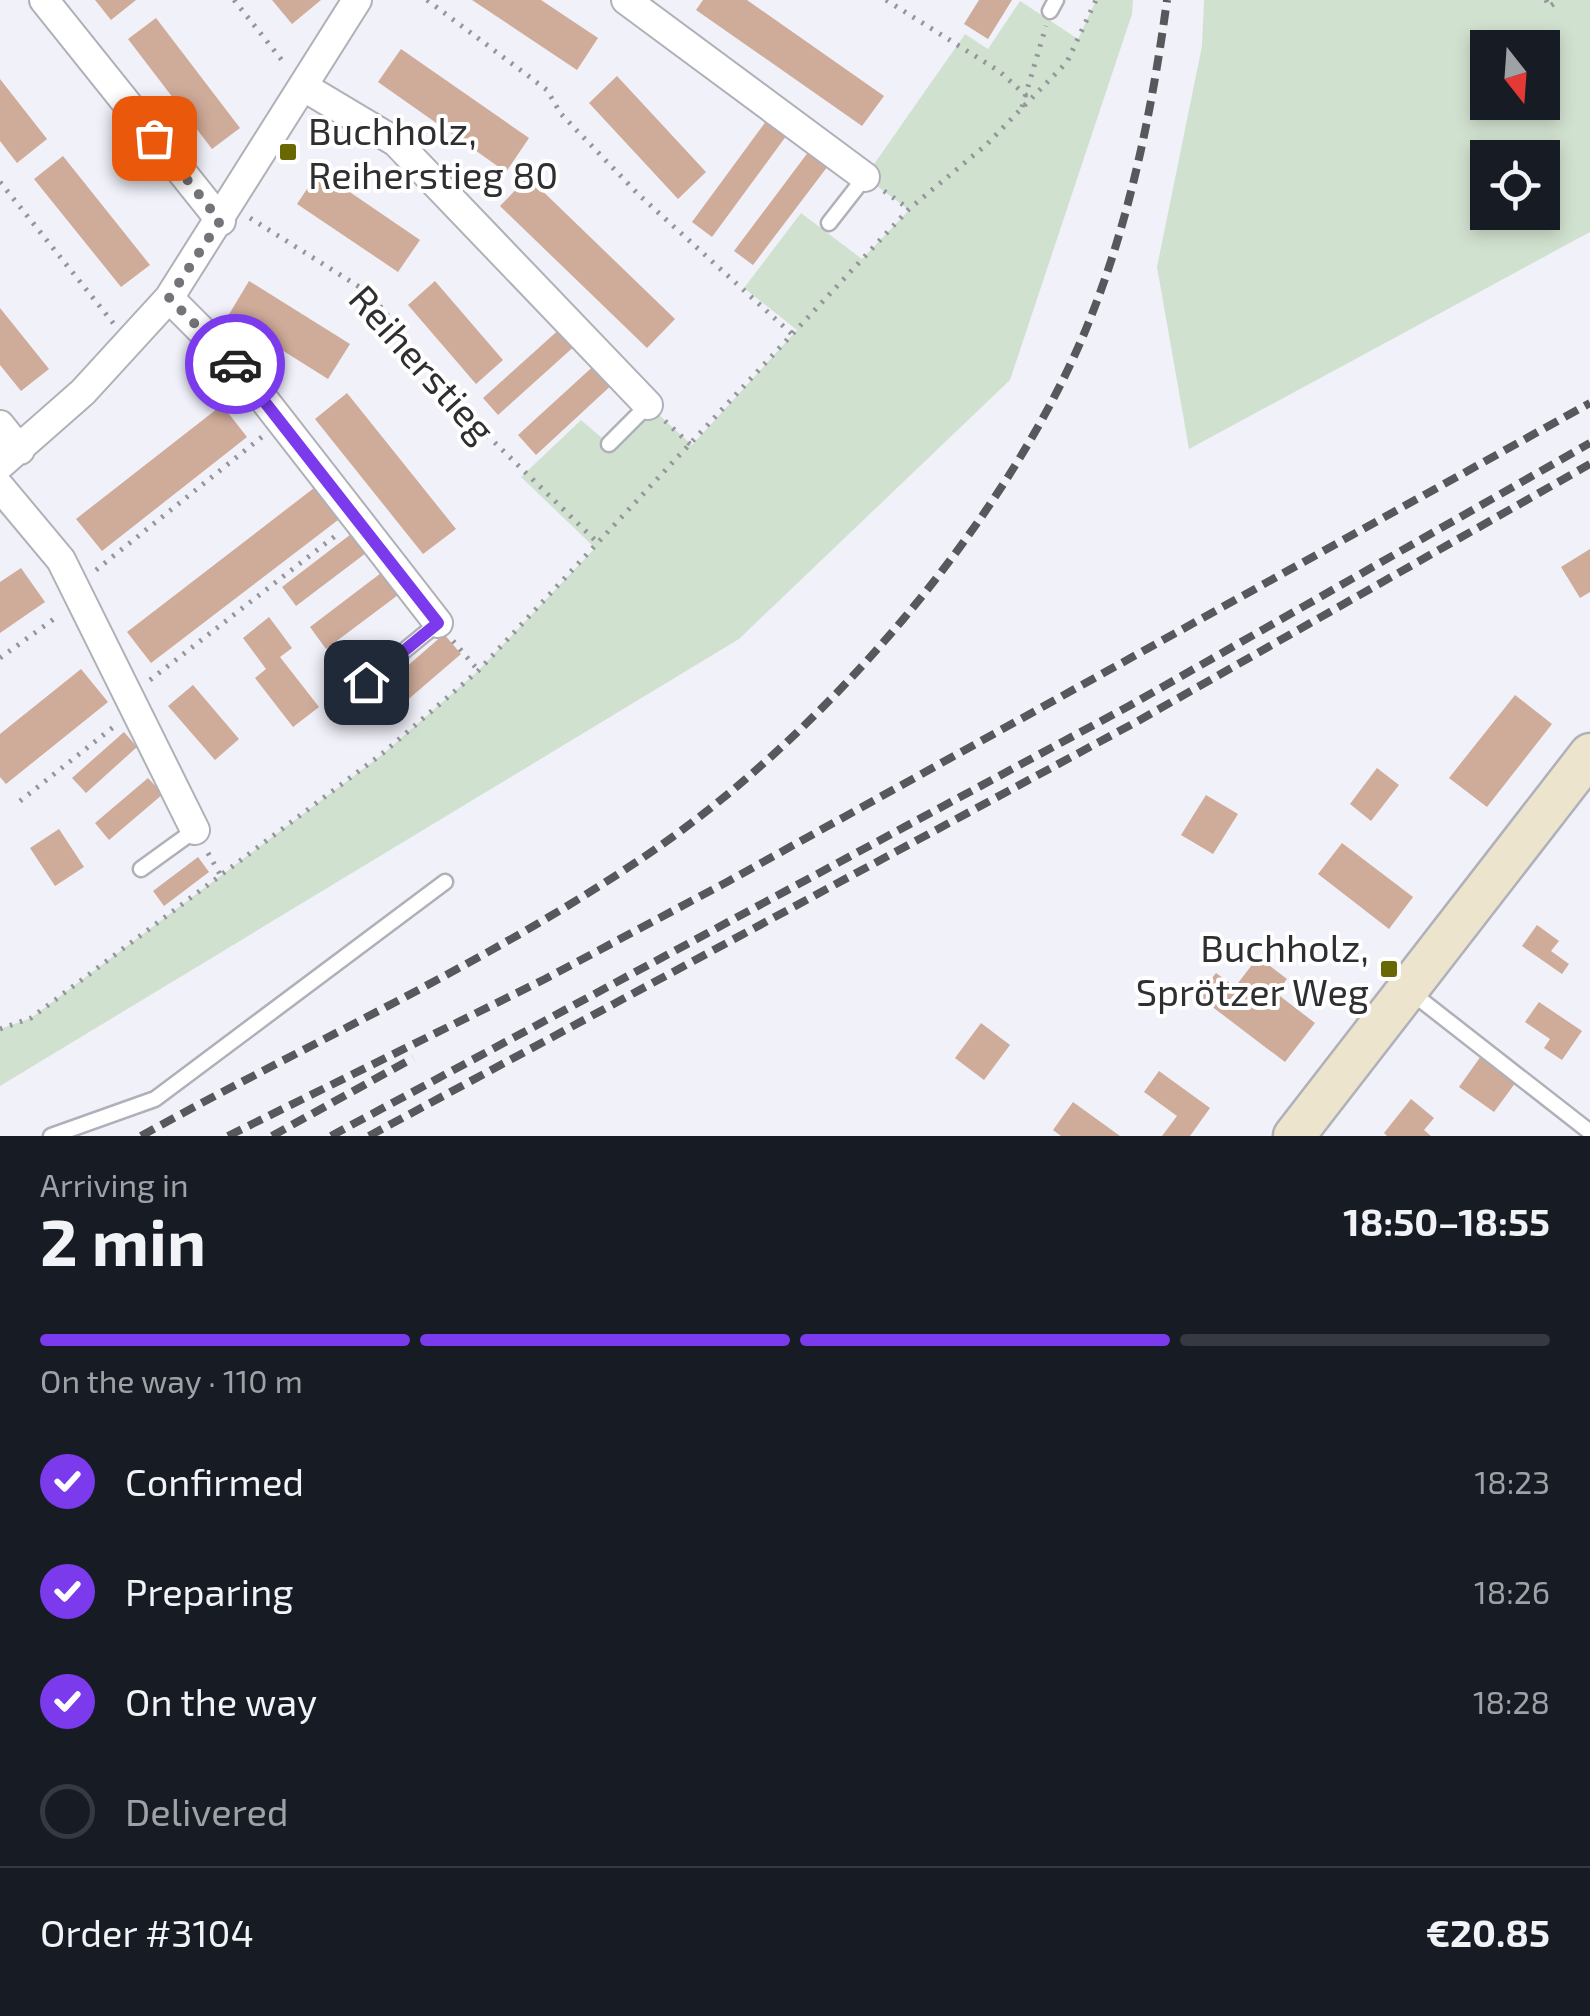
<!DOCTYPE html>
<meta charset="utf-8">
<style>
:root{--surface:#171b24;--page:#242831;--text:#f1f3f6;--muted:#9ea1a6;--line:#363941;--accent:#7c3aed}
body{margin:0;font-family:"Exo 2",sans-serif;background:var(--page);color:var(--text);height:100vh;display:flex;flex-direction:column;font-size:38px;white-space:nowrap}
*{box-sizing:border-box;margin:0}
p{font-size:32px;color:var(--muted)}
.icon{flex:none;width:55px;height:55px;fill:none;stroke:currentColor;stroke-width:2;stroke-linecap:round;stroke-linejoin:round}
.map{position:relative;height:1136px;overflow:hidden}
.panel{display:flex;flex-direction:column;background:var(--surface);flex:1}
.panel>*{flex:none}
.needle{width:65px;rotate:163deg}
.tools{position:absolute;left:1470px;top:30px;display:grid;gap:20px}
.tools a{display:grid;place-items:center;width:90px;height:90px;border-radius:0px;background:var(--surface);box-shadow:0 5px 15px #0003;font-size:50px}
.pin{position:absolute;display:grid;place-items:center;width:85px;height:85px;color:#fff;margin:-42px;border-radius:20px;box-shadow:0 5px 15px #0006}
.courier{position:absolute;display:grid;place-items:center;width:100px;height:100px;margin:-50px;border:8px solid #7c3aed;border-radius:50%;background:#fff;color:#222;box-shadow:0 2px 12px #0007}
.summary em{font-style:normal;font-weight:700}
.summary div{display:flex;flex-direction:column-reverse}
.summary{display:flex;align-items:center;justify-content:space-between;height:170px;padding:0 40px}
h1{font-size:65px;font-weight:700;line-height:75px}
.bar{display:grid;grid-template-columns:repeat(4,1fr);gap:15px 10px;align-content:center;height:120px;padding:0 40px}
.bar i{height:12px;border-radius:8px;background:var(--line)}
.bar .on{background:var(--accent)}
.bar p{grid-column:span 4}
.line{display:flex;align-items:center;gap:25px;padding:0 40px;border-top:2px solid var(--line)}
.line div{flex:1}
ol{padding:0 40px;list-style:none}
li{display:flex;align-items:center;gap:30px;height:110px}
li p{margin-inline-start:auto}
li .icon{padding:10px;border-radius:50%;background:var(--accent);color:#fff;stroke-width:4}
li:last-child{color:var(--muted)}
li i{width:55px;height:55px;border:5px solid var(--line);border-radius:50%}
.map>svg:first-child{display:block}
.green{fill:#d1e1cf;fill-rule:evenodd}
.building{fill:#cfab99}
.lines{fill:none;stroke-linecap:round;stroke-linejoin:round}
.lane-casing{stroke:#b0b0b9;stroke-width:19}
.street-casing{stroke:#b0b0b9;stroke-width:32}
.secondary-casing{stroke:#b0b0b9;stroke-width:45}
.path{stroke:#95959b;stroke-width:5;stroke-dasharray:2.5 8;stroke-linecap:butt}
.lane{stroke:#fff;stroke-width:14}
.street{stroke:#fff;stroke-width:28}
.secondary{stroke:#ece4cd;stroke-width:40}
.rail{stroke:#58585c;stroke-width:8;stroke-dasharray:15 8;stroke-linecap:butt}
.done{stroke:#737378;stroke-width:10;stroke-dasharray:0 18}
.route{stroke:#7c3aed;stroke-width:12}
.poi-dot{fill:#686905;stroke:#fff;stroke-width:4}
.labels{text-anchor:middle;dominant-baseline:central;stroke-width:8;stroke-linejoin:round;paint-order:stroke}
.poi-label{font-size:38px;fill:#2f2f32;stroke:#fff;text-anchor:start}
.street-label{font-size:38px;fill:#2f2f32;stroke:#fff}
</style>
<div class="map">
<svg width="1590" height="1136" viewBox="0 0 1590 1136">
<rect width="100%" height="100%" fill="#f1f1fa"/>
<path class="green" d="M1096,0H1133L1132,14L1010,380L739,639L0,1086V1029L31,1018L383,754L478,671L595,548L521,477L581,420L609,444L648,405L692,445L797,330L744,288L801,213L862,259L909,210L865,177L965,34L988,49L1020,1L1078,39Z
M1204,0H1590V232L1189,449L1157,267L1202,46ZM1488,48H1542V102H1488ZM1488,158H1542V212H1488Z"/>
<path class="building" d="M95,0H136L111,20Z
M272,0H321L292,24Z
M472,0H541L598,38L577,70Z
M703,0H747L884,96L862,126L696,10Z
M979,0H1012L988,39L964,24Z
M156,18L240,128L212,149L128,39Z
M401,49L529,138L506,172L378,82Z
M617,76L706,172L678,199L589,103Z
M0,79L47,139L17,163L0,141Z
M772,113L792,128L712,237L692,222Z
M815,143L834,158L753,265L734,251Z
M63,156L150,265L121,287L34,179Z
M319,171L420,240L398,272L297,204Z
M528,177L675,319L647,348L500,206Z
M249,281L350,344L328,379L228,316Z
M435,281L503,360L476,384L408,305Z
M0,308L49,369L21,391L0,365Z
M563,326L578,343L498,415L483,398Z
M599,361L616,381L536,455L518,435Z
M347,393L456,529L423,554L315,419Z
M222,405L247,437L102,551L76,519Z
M314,488L338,520L151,663L127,632Z
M355,531L370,550L296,606L282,587Z
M1590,549V592L1580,598L1561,567Z
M21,568L45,602L0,633V582Z
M385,570L402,592L326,649L310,627Z
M269,617L292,648L280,657L319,707L293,727L255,678L266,669L243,638Z
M444,634L461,654L397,709L380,690Z
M81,669L108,702L6,784L0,777V734Z
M193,685L239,739L215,760L168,706Z
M1515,695L1552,724L1487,807L1449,778Z
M124,732L137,747L86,793L72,778Z
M1377,768L1399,785L1371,821L1350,804Z
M148,778L163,794L109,840L95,823Z
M1206,795L1238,814L1213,854L1181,835Z
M59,829L84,867L55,886L30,848Z
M1342,843L1413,897L1389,929L1318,874Z
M198,857L209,872L164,906L153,891Z
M1537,925L1559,941L1551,951L1569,964L1562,974L1522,946Z
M1258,957L1287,979L1276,993L1315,1023L1285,1062L1198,996L1216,973L1235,987Z
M1539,1002L1582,1031L1562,1060L1544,1048L1550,1039L1525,1022Z
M981,1023L1010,1045L984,1080L955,1058Z
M1481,1056L1516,1082L1494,1112L1459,1087Z
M1159,1071L1210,1108L1190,1136H1162L1177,1116L1144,1092Z
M1411,1099L1434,1118L1424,1130L1431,1136H1387L1384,1133Z
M1073,1102L1120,1136H1061L1053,1130Z"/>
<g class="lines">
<g class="lane-casing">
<path id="lane" d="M1050,11L1056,0
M829,223L865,177
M609,444L648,405
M366,682L438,623
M141,869L195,830
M1412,993L1590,1132
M51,1136L155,1099L445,882"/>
</g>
<g class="street-casing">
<path id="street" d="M44,0L221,221
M626,0L865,177
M304,87L396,142L648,405
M169,298L241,370L438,623
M0,425L20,450
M0,465L83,392L169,298L357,0
M0,487L61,560L195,830"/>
</g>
<g class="secondary-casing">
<path id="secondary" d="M1294,1136L1590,754"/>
</g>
<path class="path" d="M234,0L285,64
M427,0L547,90L561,114L639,195L792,334
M886,0L999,71L1031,100
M1546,0L1549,7L1559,0
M1022,107L1046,26
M0,182L114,324
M884,191L909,209
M250,218L369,293L486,434L599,544
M665,421L692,446
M96,570L263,436
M453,641L478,670
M0,658L58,616
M150,680L339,533
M20,801L116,725
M208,853L221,876
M0,1029L31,1018L383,753L478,671L909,209L986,145L1067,62L1096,0"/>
<use href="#lane" class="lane"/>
<use href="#street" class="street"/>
<use href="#secondary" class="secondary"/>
<path class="rail" d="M141,1136C312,1041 495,960 657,848C828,729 1006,522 1086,329C1129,225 1152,111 1167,0
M228,1136L545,979L727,882L1590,403
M272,1136L413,1058
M331,1136L1129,706L1590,443
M369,1136L1138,721L1590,464"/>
</g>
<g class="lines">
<path class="done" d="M154,138L220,221L169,298L235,364"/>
<path class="route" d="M235,364L438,623L366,682"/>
</g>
<g class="poi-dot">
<rect x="278" y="142" width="20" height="20" rx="5"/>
<rect x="1379" y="959" width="20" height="20" rx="5"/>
</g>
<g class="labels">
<g class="poi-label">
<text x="308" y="130">Buchholz,<tspan x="308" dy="44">Reiherstieg 80</tspan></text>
<text x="1369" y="947" text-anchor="end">Buchholz,<tspan x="1369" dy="44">Sprötzer Weg</tspan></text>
</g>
<g class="street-label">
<text transform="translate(423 363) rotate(48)">Reiherstieg</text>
</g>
</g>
</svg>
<div class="tools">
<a><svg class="needle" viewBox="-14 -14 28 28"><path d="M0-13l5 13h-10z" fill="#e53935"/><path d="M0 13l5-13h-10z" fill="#9ea1a6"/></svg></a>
<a><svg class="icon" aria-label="locate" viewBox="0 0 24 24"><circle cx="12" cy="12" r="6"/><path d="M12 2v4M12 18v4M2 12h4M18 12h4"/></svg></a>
</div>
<div class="pin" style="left:154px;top:138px;background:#ea580c"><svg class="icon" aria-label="bag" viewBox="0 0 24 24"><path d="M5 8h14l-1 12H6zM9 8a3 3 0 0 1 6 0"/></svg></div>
<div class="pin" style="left:366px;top:682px;background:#1f2937"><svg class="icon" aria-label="home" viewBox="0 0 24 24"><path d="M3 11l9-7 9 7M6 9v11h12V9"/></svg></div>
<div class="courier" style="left:235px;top:364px"><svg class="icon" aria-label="car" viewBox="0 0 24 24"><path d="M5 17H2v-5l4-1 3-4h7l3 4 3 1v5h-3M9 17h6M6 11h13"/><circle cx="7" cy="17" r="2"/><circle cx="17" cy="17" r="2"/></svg></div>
</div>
<section class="panel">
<div class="summary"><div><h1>2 min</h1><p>Arriving in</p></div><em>18:50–18:55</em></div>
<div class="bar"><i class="on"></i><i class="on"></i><i class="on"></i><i></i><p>On the way · 110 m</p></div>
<ol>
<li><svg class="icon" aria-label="check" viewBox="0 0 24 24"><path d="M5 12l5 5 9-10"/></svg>Confirmed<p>18:23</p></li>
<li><svg class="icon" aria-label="check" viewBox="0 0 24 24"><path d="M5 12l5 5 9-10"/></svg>Preparing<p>18:26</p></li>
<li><svg class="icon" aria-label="check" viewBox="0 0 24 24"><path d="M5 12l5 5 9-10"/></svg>On the way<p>18:28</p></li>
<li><i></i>Delivered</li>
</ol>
<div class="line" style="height:130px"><div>Order #3104</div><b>€20.85</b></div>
</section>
